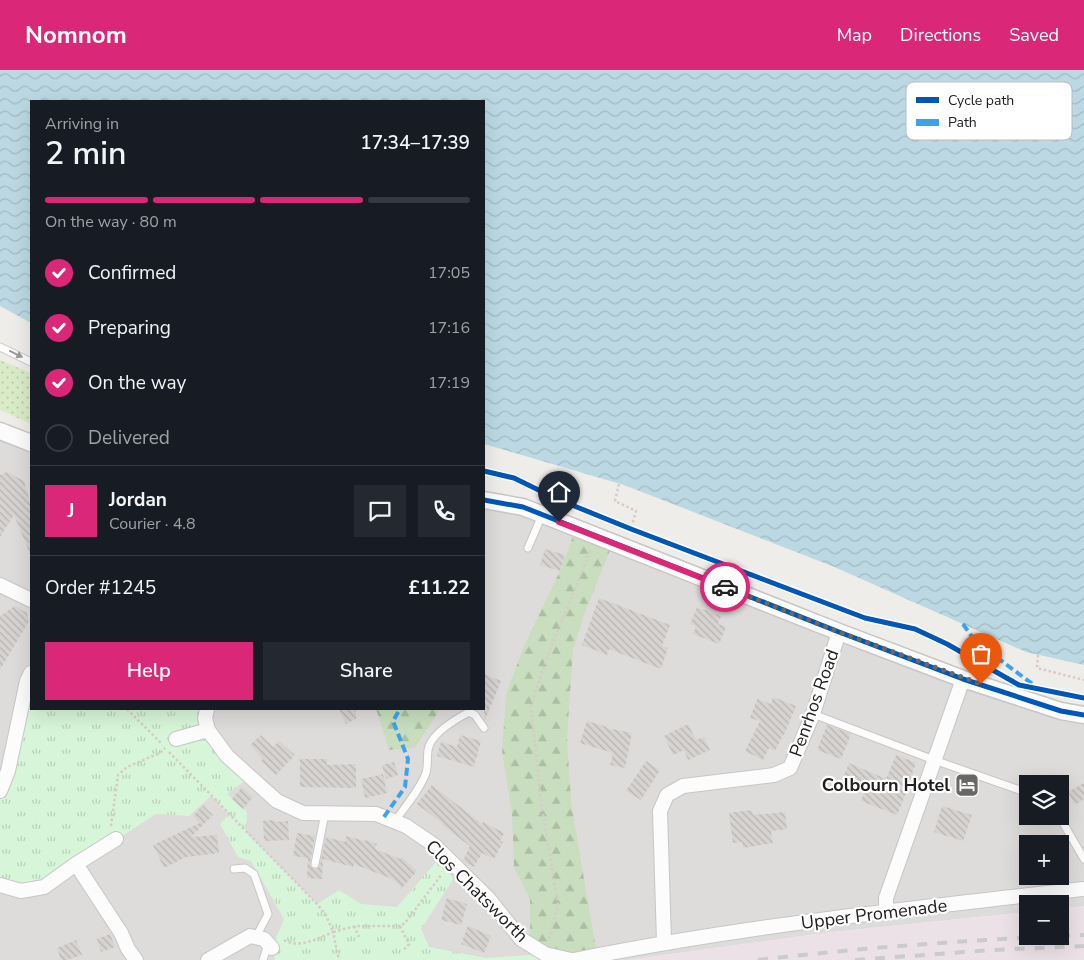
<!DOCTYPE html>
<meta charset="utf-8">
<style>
:root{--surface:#171b24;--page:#242831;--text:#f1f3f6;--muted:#9ea1a6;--line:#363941;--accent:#db2777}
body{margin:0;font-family:"Nunito Sans",sans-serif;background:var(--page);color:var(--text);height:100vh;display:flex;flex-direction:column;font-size:19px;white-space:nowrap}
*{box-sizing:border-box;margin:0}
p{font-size:16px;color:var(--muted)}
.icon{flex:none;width:28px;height:28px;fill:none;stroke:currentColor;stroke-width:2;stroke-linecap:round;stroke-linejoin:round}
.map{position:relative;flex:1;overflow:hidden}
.drawer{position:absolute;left:30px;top:30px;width:455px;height:610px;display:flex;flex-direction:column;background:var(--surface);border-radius:0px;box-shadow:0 5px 20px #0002}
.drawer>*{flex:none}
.buttons{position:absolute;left:1019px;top:705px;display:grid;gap:10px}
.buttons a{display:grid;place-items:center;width:50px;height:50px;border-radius:0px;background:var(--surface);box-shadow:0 5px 20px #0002;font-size:25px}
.pin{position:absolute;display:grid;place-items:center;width:42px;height:42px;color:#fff;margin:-51px -21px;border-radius:50% 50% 50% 0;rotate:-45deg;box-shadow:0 0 5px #0007}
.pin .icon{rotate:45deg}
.courier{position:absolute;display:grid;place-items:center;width:50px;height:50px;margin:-25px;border:4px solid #db2777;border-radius:50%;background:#fff;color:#222;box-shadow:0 1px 6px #0007}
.headline em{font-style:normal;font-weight:600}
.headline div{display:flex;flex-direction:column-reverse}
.headline{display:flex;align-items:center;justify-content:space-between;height:85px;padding:0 15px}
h1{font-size:32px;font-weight:600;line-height:38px}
.bar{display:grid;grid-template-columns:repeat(4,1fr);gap:8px 5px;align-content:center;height:60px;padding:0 15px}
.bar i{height:6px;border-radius:4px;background:var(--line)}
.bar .active{background:var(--accent)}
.bar p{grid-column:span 4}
.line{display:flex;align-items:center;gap:12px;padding:0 15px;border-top:1px solid var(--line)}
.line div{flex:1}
.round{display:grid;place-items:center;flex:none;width:52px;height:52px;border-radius:0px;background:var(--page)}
ol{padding:0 15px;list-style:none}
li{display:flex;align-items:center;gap:15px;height:55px}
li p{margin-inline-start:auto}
li .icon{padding:5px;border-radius:50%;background:var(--accent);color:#fff;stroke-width:4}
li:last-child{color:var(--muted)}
li i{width:28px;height:28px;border:2px solid var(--line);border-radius:50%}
.primary-button{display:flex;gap:10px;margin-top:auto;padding:10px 15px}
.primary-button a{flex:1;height:58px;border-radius:0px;background:var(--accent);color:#fff;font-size:20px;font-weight:600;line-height:58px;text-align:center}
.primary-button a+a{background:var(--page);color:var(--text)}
header{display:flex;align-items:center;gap:30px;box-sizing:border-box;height:70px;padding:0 25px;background:var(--accent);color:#fff}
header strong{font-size:24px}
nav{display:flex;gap:28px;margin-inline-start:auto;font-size:18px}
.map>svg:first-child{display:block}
.residential{fill:#dedcda;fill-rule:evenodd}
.industrial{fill:#ece1e7}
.grass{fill:url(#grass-dots)}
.forest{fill:url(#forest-firs)}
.park{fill:url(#park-tufts)}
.water{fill:url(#water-waves)}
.building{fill:url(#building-back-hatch)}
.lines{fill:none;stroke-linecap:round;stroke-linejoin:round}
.service-casing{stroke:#c7c6c5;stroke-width:9}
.minor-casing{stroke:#c7c6c5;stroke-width:16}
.tertiary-casing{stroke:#c7c6c5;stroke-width:19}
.path{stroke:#d8cac7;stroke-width:2.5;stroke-dasharray:2.5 2.5;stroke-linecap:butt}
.service{stroke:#fdfcfc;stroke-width:7}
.minor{stroke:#fdfcfc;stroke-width:14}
.tertiary{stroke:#fdfcfc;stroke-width:16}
.rail{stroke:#cbcbca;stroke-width:4;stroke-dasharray:10 10;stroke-linecap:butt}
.quiet{stroke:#3da2ea;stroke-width:4;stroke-dasharray:8 4;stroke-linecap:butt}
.cycleway-casing{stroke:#fff;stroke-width:8}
.cycleway{stroke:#0057b8;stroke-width:5}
.oneway{fill:#9a9999}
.done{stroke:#686866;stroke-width:5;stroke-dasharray:0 9}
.route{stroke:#db2777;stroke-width:6}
.labels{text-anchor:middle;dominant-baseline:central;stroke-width:4.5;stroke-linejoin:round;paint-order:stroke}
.street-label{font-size:18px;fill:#202020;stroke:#fff}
.poi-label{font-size:18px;font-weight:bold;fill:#202020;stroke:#fff;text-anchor:end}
.key{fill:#fff;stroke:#bcbcbc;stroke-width:1}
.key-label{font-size:14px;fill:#202020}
</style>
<header>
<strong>Nomnom</strong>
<nav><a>Map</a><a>Directions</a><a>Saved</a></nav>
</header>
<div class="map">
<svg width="1084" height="890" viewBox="0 0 1084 890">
<defs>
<pattern id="grass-dots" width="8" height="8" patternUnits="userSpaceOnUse" patternTransform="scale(1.25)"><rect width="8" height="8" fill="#daecc7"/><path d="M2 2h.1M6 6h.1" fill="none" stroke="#bbcaab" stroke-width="1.8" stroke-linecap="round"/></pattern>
<pattern id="forest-firs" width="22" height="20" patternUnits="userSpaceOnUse" patternTransform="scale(1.25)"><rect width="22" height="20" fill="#c8debe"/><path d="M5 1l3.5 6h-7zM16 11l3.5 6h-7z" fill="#acbea3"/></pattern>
<pattern id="park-tufts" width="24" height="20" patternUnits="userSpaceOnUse" patternTransform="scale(1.25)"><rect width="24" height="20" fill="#d7f5d8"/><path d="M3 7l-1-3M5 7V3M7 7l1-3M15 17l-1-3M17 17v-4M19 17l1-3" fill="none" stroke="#b8d2b9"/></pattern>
<pattern id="water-waves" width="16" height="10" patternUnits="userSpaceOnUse" patternTransform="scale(1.25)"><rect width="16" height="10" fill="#bcd9e3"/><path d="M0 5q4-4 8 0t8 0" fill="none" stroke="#a1bac2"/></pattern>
<pattern id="building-back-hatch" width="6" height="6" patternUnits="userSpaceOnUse" patternTransform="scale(1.25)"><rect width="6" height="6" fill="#d6d3d0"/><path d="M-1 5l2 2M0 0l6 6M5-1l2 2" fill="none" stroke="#b7b5b2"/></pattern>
</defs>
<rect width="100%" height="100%" fill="#efede9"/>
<path class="residential" d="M0,362L31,375V639H484V430L1084,645V836L1060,839V834H1028L1027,842L832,862L628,890H0ZM1028,714H1060V746H1028ZM1028,774H1060V806H1028Z"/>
<path class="industrial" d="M1084,836V890H628L832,862L1027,842L1028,866H1060V839Z"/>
<path class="grass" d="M0,290L31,303V354L0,340Z"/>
<path class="forest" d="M576,458L613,473L584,545L573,580L567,668L571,732L597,885L545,884L530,867V829L514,797L512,743L502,682L506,624L524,576L560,501Z
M376,639H440L415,678L389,680Z"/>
<path class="park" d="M31,603V639H209L208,660L250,707L227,724L247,742L246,762L317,834L339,820L361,834L397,837L436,792L454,808L421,859L429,877L486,888L545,884L557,890H275L272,878L284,849L251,791L238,787L220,754L229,745L211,726L189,746L156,744L44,817L21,821L0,809V721Z"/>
<path class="water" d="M0,0H1084V595L1026,582L832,496L624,415L484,374V31H31V253L0,236Z"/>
<path class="building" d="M7,402L24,411L31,435V486L14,445L0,467V405Z
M545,479L565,485L560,501L540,495Z
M599,528L670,555L662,576L668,578L661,599L609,579L607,585L582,575Z
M15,536L27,543L29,551L0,600V546Z
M697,537L721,546L718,554L726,557L719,574L693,564L696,556L690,554Z
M484,604L501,611L485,650L484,648Z
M773,627L796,636L784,665H783L775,681L769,678L763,690L745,681L760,651L750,648L757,629L771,634Z
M339,639H356V649L346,654Z
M587,651L607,657L606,658L632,663L625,698L610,695L613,683L580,673Z
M688,654L696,670L704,667L710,680L688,690L684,680L673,685L664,666Z
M827,655L851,664L841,689L817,680Z
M261,665L273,677L279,671L295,685L276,705L261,691L263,689L250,675Z
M460,665L481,671L474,697L437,686L441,672L457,677Z
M896,685L916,693L907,718H908L897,745L861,731L866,717L843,708L849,693L886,709Z
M300,689H327V695L356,694V718L300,717Z
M646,691L660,700L641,730L626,721Z
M394,692L398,705L386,709L382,695Z
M383,704L387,723L365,728L361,709Z
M1084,713V729L1075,735L1068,722Z
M432,715L482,754L483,752L504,763L500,771L503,772L494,789L482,783L474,797L463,791L470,776L442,755L443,754L417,734Z
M242,717L253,727L243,739L232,729Z
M203,735L213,745L191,767L217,765L219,783L186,787L164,798L153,775L200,753L193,746Z
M942,736L972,745L963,771L934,762Z
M752,740L753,745L785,742L787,759L771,761L773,773L743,778L742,772L733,773L729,743Z
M274,750L275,752L288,751L289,770L264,771L263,751Z
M297,763L315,766L310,793L314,799H317L320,795L326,767L345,772L346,766L365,771L366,770L377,774L375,779L400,789L402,787L417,801L402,818L392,809L354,794L353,797L323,789L322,809L307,808L308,788L293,786Z
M447,828L467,834L461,855L441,850Z
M468,856L491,866L484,883L461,874Z
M110,864L115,877L101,882L97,869Z
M76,870L82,885L67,890H61L57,878Z"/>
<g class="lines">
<g class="service-casing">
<path id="service" d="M0,277L31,292
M528,478L542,445
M813,644L934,690L1028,723
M1059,746L1084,789
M394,752C405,737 419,721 426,703C428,696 427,688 428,680C430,664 456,649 469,642L475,645L484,658
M315,794L325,743
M234,799L245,798L254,804L268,844L256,867
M263,890L268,874"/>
</g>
<g class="minor-casing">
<path id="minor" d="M0,515L31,530
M207,639L205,648L208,660L227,686L277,731L303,743L376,744L406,756L434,775L488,828L521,869L545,884L571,890
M176,669L208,660
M0,721L8,701L27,611L31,603
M76,794L121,863L128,879L136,890
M0,815L21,821L44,817L76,794L116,769
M886,841V828L963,609
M664,872L660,741L667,725L683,716L774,705L790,698L813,644L839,562
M208,890L250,866L264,869L272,878
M574,890C742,856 913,838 1084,819"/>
</g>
<g class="tertiary-casing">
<path id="tertiary" d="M0,361L31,373
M484,430L523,437L839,562L963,609L1061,641L1084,645"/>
</g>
<path class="path" d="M619,414L615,431L636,441L631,459
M1038,585L1037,598L1084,610
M127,639L162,674
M169,682L317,834L326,845L333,862L356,856H400L405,853L442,804
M111,756L118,705L127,697L160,683L165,678
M354,856L359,867
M400,856L409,874L407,877L404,879
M549,869L558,835L541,732L531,635L549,582L591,479
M284,870C299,879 319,868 333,862L339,890"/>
<use href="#service" class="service"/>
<use href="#minor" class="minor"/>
<use href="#tertiary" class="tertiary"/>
<path class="rail" d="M1060,866L1084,865
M758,890C858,878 958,871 1058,866
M855,890L992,880L1084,876"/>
<path class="quiet" d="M963,554L975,571L1035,616
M384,747L405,717L408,689L393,651L400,639"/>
<g class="cycleway-casing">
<path id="cycleway" d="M484,401L514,408L557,429L631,459L865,548L915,559L947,574L1019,615L1084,628
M484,430L523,437L839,562L963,609L1061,641L1084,645"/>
</g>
<use href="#cycleway" class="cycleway"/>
</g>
<defs><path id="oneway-solid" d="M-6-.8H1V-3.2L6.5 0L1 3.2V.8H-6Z" transform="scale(1.25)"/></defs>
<use class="oneway" href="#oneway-solid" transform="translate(16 284) rotate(26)"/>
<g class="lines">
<path class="done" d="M725,517L839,562L981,614"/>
<path class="route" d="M559,452L725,517"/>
</g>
<defs>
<g id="hotel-square" transform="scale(1.25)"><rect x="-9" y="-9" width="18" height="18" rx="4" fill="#686866" stroke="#fff"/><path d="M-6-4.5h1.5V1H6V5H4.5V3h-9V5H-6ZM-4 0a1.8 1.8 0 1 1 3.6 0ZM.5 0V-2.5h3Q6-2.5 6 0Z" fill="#fff"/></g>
</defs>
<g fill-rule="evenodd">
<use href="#hotel-square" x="967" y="715"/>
</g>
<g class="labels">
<g class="street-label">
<text transform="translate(814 633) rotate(-70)">Penrhos Road</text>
<text transform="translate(477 821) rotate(45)">Clos Chatsworth</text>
<text transform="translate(874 844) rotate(-7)">Upper Promenade</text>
</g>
<g class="poi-label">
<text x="950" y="715">Colbourn Hotel</text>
</g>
</g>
<rect x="906" y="12" width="166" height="58" rx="8" class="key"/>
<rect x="916" y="27" width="23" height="6" fill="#0057b8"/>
<rect x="916" y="49" width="23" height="7" fill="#3da2ea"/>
<g class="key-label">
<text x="948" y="35">Cycle path</text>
<text x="948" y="57">Path</text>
</g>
</svg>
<div class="buttons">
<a><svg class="icon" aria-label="layers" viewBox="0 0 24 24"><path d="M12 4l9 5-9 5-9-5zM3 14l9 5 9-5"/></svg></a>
<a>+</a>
<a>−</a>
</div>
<div class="pin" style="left:981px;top:614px;background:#ea580c"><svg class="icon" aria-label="bag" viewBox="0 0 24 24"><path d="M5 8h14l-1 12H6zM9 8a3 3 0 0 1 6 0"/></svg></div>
<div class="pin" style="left:559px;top:452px;background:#1f2937"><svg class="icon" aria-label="home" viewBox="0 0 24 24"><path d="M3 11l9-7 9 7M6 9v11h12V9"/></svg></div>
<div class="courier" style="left:725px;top:517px"><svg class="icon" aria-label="car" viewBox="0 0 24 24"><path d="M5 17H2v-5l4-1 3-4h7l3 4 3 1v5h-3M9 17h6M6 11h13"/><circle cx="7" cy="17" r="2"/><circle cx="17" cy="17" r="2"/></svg></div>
<section class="drawer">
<div class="headline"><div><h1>2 min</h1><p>Arriving in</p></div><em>17:34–17:39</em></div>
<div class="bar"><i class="active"></i><i class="active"></i><i class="active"></i><i></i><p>On the way · 80 m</p></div>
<ol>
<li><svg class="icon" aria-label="check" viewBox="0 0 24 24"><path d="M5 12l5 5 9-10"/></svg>Confirmed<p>17:05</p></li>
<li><svg class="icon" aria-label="check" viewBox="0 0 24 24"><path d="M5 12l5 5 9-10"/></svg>Preparing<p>17:16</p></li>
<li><svg class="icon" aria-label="check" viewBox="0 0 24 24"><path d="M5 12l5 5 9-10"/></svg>On the way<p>17:19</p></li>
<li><i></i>Delivered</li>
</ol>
<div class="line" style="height:90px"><b class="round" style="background:var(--accent);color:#fff">J</b><div><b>Jordan</b><p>Courier · 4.8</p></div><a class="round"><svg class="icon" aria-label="chat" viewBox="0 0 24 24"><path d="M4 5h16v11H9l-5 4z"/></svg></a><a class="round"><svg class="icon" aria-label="phone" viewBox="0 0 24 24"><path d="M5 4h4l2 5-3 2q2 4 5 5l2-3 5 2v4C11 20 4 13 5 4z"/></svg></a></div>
<div class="line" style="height:65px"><div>Order #1245</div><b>£11.22</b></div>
<div class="primary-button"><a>Help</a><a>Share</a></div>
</section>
</div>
